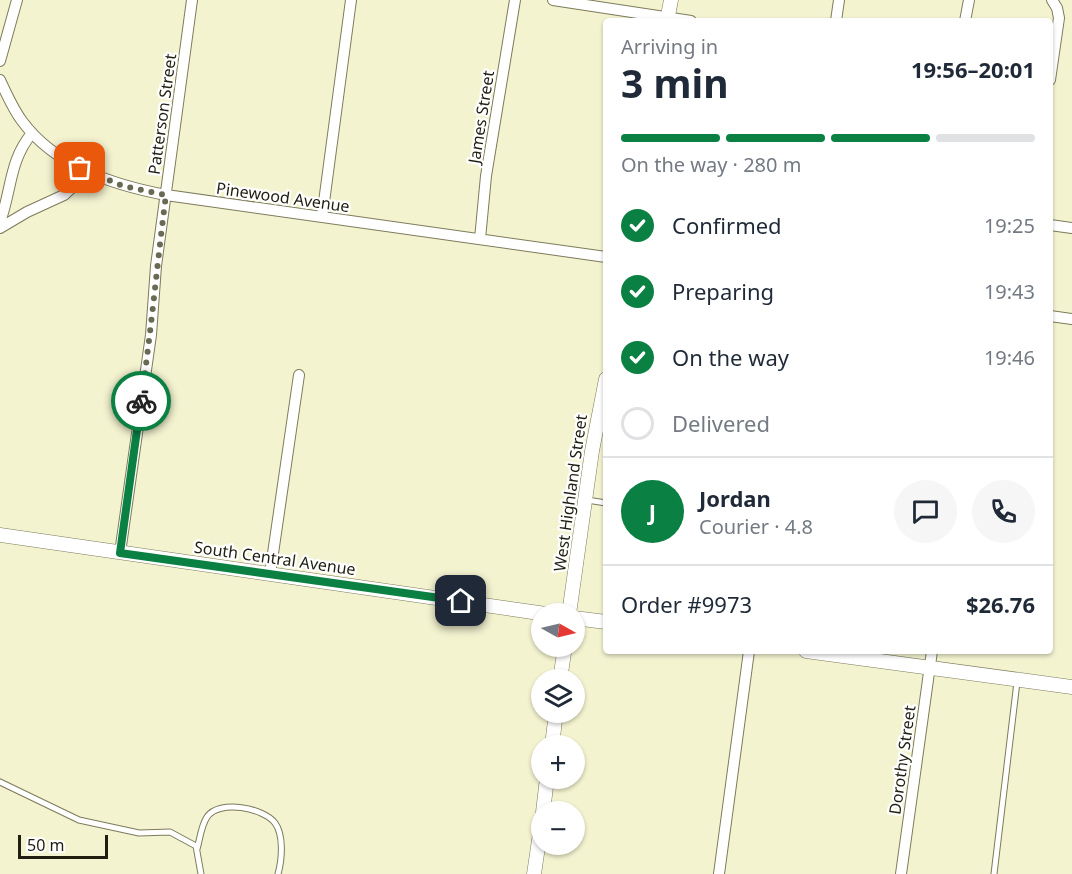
<!DOCTYPE html>
<meta charset="utf-8">
<style>
:root{--surface:#fff;--page:#f6f6f7;--text:#1f2937;--muted:#747a83;--line:#e0e1e3;--accent:#0b8043}
body{margin:0;font-family:"Noto Sans",sans-serif;background:var(--page);color:var(--text);height:100vh;display:flex;flex-direction:column;font-size:22px;white-space:nowrap}
*{box-sizing:border-box;margin:0}
p{font-size:20px;color:var(--muted)}
.icon{flex:none;width:33px;height:33px;fill:none;stroke:currentColor;stroke-width:2;stroke-linecap:round;stroke-linejoin:round}
.map{position:relative;flex:1;overflow:hidden}
.sheet{position:absolute;left:603px;top:18px;width:450px;height:636px;display:flex;flex-direction:column;background:var(--surface);border-radius:6px;box-shadow:0 2px 4px #0004}
.sheet>*{flex:none}
.needle{width:39px;rotate:98deg}
.tools{position:absolute;left:531px;top:603px;display:grid;gap:12px}
.tools a{display:grid;place-items:center;width:54px;height:54px;border-radius:50%;background:var(--surface);box-shadow:0 2px 4px #0004;font-size:30px}
.scale{position:absolute;left:18px;bottom:15px;width:90px;box-sizing:border-box;padding-left:6px;border:3px solid #1f1e11;border-top:0;font-size:16px;line-height:21px;white-space:nowrap;color:#1f1e11;-webkit-text-stroke:4px #fff;paint-order:stroke}
.pin{position:absolute;display:grid;place-items:center;width:51px;height:51px;color:#fff;margin:-26px;border-radius:12px;box-shadow:0 3px 9px #0006}
.courier{position:absolute;display:grid;place-items:center;width:60px;height:60px;margin:-30px;border:4px solid #0b8043;border-radius:50%;background:#fff;color:#222;box-shadow:0 2px 8px #0007}
.overview em{font-style:normal;font-weight:700}
.overview div{display:flex;flex-direction:column-reverse}
.overview{display:flex;align-items:center;justify-content:space-between;height:102px;padding:0 18px}
h1{font-size:39px;font-weight:700;line-height:45px}
.bar{display:grid;grid-template-columns:repeat(4,1fr);gap:9px 6px;align-content:center;height:72px;padding:0 18px}
.bar i{height:8px;border-radius:4px;background:var(--line)}
.bar .on{background:var(--accent)}
.bar p{grid-column:span 4}
.line{display:flex;align-items:center;gap:15px;padding:0 18px;border-top:2px solid var(--line)}
.line div{flex:1}
.round{display:grid;place-items:center;flex:none;width:63px;height:63px;border-radius:32px;background:var(--page)}
ol{padding:0 18px;list-style:none}
li{display:flex;align-items:center;gap:18px;height:66px}
li p{margin-inline-start:auto}
li .icon{padding:6px;border-radius:50%;background:var(--accent);color:#fff;stroke-width:4}
li:last-child{color:var(--muted)}
li i{width:33px;height:33px;border:3px solid var(--line);border-radius:50%}
.map>svg:first-child{display:block}
.lines{fill:none;stroke-linecap:round;stroke-linejoin:round}
.service-casing{stroke:#7d7b5b;stroke-width:7}
.minor-casing{stroke:#7d7b5b;stroke-width:12}
.tertiary-casing{stroke:#7d7b5b;stroke-width:15}
.service{stroke:#fff;stroke-width:5}
.minor{stroke:#fff;stroke-width:10}
.tertiary{stroke:#fff;stroke-width:14}
.done{stroke:#6a6954;stroke-width:6;stroke-dasharray:0 10.8}
.route{stroke:#0b8043;stroke-width:8}
.labels{text-anchor:middle;dominant-baseline:central;stroke-width:4.5;stroke-linejoin:round;paint-order:stroke}
.street-label{font-size:16px;fill:#1f1e11;stroke:#fff}
</style>
<div class="map">
<svg width="1072" height="874" viewBox="0 0 1072 874">
<rect width="100%" height="100%" fill="#f4f3d0"/>
<g class="lines">
<g class="service-casing">
<path id="service" d="M587,500L606,503
M0,782L79,820L139,833L170,832L196,846L201,874
M197,849C200,839 201,826 207,817C219,799 264,808 275,823C284,835 282,860 278,874
M994,874L1017,682"/>
</g>
<g class="minor-casing">
<path id="minor" d="M553,0L691,21
M836,21L839,0
M965,21L969,0
M0,61L17,0
M0,80C6,93 13,109 22,121C55,166 113,185 166,195L606,257
M1050,80L1059,18L1057,8L1052,0
M322,217L351,0
M0,222C12,189 9,161 32,133
M1050,225L1072,228
M0,228L27,212L64,195L78,182L97,176
M480,239L486,176L515,0
M1050,316L1072,319
M120,553L151,335L156,266L192,0
M270,574L299,375
M719,874L749,651
M901,874L932,651"/>
</g>
<g class="tertiary-casing">
<path id="tertiary" d="M667,21L671,0
M0,535L546,614
M569,614L592,451L606,379
M574,618L606,622
M806,651L1072,687
M560,680L565,646
M552,746L556,712
M543,812L547,778
M534,874L542,820"/>
</g>
<use href="#service" class="service"/>
<use href="#minor" class="minor"/>
<use href="#tertiary" class="tertiary"/>
</g>
<g class="lines">
<path class="done" d="M80,168L123,186L166,195C157,264 151,333 141,401"/>
<path class="route" d="M141,401L120,553L461,601"/>
</g>
<g class="labels">
<g class="street-label">
<text transform="translate(162 114) rotate(-82)">Patterson Street</text>
<text transform="translate(481 117) rotate(-81)">James Street</text>
<text transform="translate(283 197) rotate(8)">Pinewood Avenue</text>
<text transform="translate(570 493) rotate(-82)">West Highland Street</text>
<text transform="translate(275 558) rotate(8)">South Central Avenue</text>
<text transform="translate(902 760) rotate(-82)">Dorothy Street</text>
</g>
</g>
</svg>
<div class="tools">
<a><svg class="needle" viewBox="-14 -14 28 28"><path d="M0-13l5 13h-10z" fill="#e53935"/><path d="M0 13l5-13h-10z" fill="#747a83"/></svg></a>
<a><svg class="icon" aria-label="layers" viewBox="0 0 24 24"><path d="M12 4l9 5-9 5-9-5zM3 14l9 5 9-5"/></svg></a>
<a>+</a>
<a>−</a>
</div>
<div class="scale">50 m</div>
<div class="pin" style="left:80px;top:168px;background:#ea580c"><svg class="icon" aria-label="bag" viewBox="0 0 24 24"><path d="M5 8h14l-1 12H6zM9 8a3 3 0 0 1 6 0"/></svg></div>
<div class="pin" style="left:461px;top:601px;background:#1f2937"><svg class="icon" aria-label="home" viewBox="0 0 24 24"><path d="M3 11l9-7 9 7M6 9v11h12V9"/></svg></div>
<div class="courier" style="left:141px;top:401px"><svg class="icon" aria-label="bike" viewBox="0 0 24 24"><circle cx="6" cy="16" r="4"/><circle cx="18" cy="16" r="4"/><path d="M6 16l4-8h5l3 8M10 8l3 8H6M13 5h3"/></svg></div>
<section class="sheet">
<div class="overview"><div><h1>3 min</h1><p>Arriving in</p></div><em>19:56–20:01</em></div>
<div class="bar"><i class="on"></i><i class="on"></i><i class="on"></i><i></i><p>On the way · 280 m</p></div>
<ol>
<li><svg class="icon" aria-label="check" viewBox="0 0 24 24"><path d="M5 12l5 5 9-10"/></svg>Confirmed<p>19:25</p></li>
<li><svg class="icon" aria-label="check" viewBox="0 0 24 24"><path d="M5 12l5 5 9-10"/></svg>Preparing<p>19:43</p></li>
<li><svg class="icon" aria-label="check" viewBox="0 0 24 24"><path d="M5 12l5 5 9-10"/></svg>On the way<p>19:46</p></li>
<li><i></i>Delivered</li>
</ol>
<div class="line" style="height:108px"><b class="round" style="background:var(--accent);color:#fff">J</b><div><b>Jordan</b><p>Courier · 4.8</p></div><a class="round"><svg class="icon" aria-label="chat" viewBox="0 0 24 24"><path d="M4 5h16v11H9l-5 4z"/></svg></a><a class="round"><svg class="icon" aria-label="phone" viewBox="0 0 24 24"><path d="M5 4h4l2 5-3 2q2 4 5 5l2-3 5 2v4C11 20 4 13 5 4z"/></svg></a></div>
<div class="line" style="height:78px"><div>Order #9973</div><b>$26.76</b></div>
</section>
</div>
